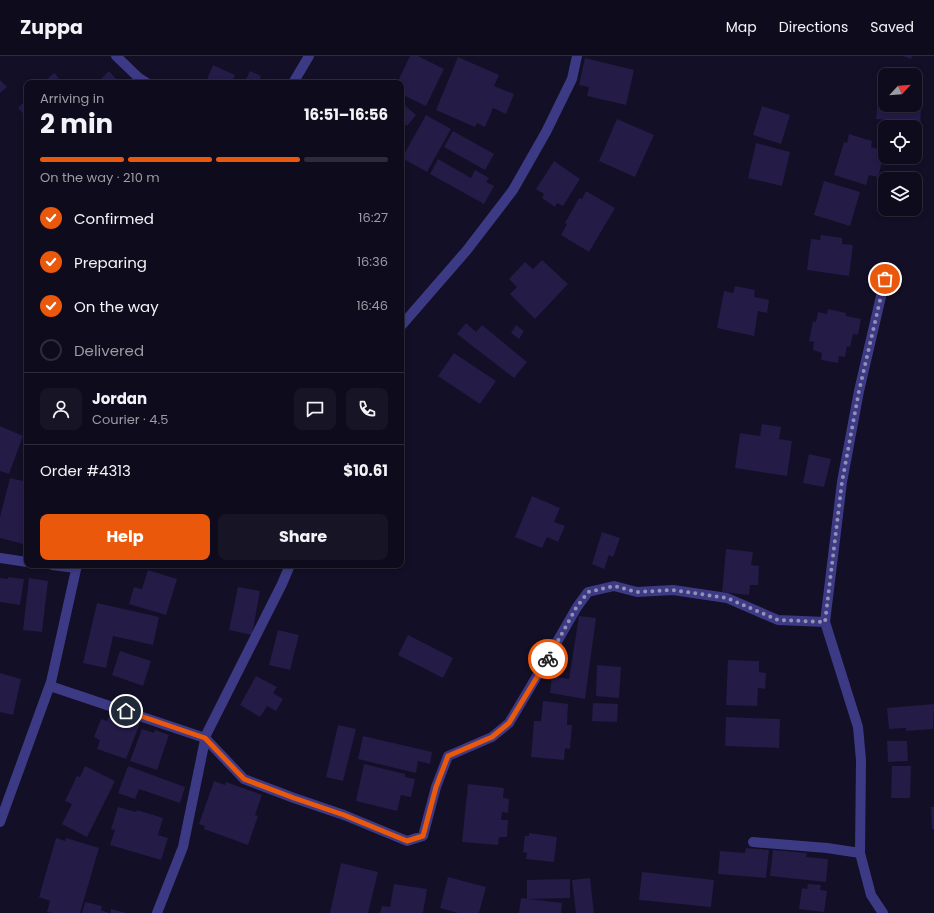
<!DOCTYPE html>
<meta charset="utf-8">
<style>
:root{--surface:#0e0b1c;--page:#171425;--text:#f1f3f6;--muted:#9b9ba3;--line:#2e2b3b;--accent:#ea580c}
body{margin:0;font-family:Poppins,sans-serif;background:var(--page);color:var(--text);height:100vh;display:flex;flex-direction:column;font-size:15px;white-space:nowrap}
*{box-sizing:border-box;margin:0}
p{font-size:13px;color:var(--muted)}
.icon{flex:none;width:22px;height:22px;fill:none;stroke:currentColor;stroke-width:2;stroke-linecap:round;stroke-linejoin:round}
.map{position:relative;flex:1;overflow:hidden}
.sheet{position:absolute;left:24px;top:24px;width:380px;height:488px;display:flex;flex-direction:column;background:var(--surface);border-radius:8px;box-shadow:0 2px 6px #0003,0 0 0 1px var(--line)}
.sheet>*{flex:none}
.needle{width:26px;rotate:64deg}
.buttons{position:absolute;left:878px;top:12px;display:grid;gap:8px}
.buttons a{display:grid;place-items:center;width:44px;height:44px;border-radius:8px;background:var(--surface);box-shadow:0 2px 6px #0003,0 0 0 1px var(--line);font-size:20px}
.pin{position:absolute;display:grid;place-items:center;width:34px;height:34px;color:#fff;margin:-17px;border:2px solid #fff;border-radius:50%;box-shadow:0 1px 4px #0007}
.courier{position:absolute;display:grid;place-items:center;width:40px;height:40px;margin:-20px;border:3px solid #ea580c;border-radius:50%;background:#fff;color:#222;box-shadow:0 1px 5px #0007}
.summary em{font-style:normal;font-weight:700}
.summary div{display:flex;flex-direction:column-reverse}
.summary{display:flex;align-items:center;justify-content:space-between;height:68px;padding:0 16px}
h1{font-size:26px;font-weight:700;line-height:30px}
.bar{display:grid;grid-template-columns:repeat(4,1fr);gap:6px 4px;align-content:center;height:48px;padding:0 16px}
.bar i{height:5px;border-radius:3px;background:var(--line)}
.bar .active{background:var(--accent)}
.bar p{grid-column:span 4}
.line{display:flex;align-items:center;gap:10px;padding:0 16px;border-top:1px solid var(--line)}
.line div{flex:1}
.round{display:grid;place-items:center;flex:none;width:42px;height:42px;border-radius:8px;background:var(--page)}
ol{padding:0 16px;list-style:none}
li{display:flex;align-items:center;gap:12px;height:44px}
li p{margin-inline-start:auto}
li .icon{padding:4px;border-radius:50%;background:var(--accent);color:#fff;stroke-width:4}
li:last-child{color:var(--muted)}
li i{width:22px;height:22px;border:2px solid var(--line);border-radius:50%}
.primary-button{display:flex;gap:8px;margin-top:auto;padding:8px 16px}
.primary-button a{flex:1;height:46px;border-radius:8px;background:var(--accent);color:#fff;font-size:16px;font-weight:700;line-height:46px;text-align:center}
.primary-button a+a{background:var(--page);color:var(--text)}
header{display:flex;align-items:center;gap:24px;box-sizing:border-box;height:56px;padding:0 20px;background:var(--surface);border-bottom:1px solid var(--line)}
header strong{font-size:19px}
nav{display:flex;gap:22px;margin-inline-start:auto;font-size:14px}
.map>svg:first-child{display:block}
.building{fill:#241b47}
.lines{fill:none;stroke-linecap:round;stroke-linejoin:round}
.street{stroke:#3d3a85;stroke-width:10}
.done{stroke:#948fb3;stroke-width:4;stroke-dasharray:0 7.2}
.route{stroke:#ea580c;stroke-width:5}
</style>
<header>
<strong>Zuppa</strong>
<nav><a>Map</a><a>Directions</a><a>Saved</a></nav>
</header>
<div class="map">
<svg width="934" height="857" viewBox="0 0 934 857">
<rect width="100%" height="100%" fill="#130f26"/>
<path class="building" d="M410,0H418L444,13L426,50L401,38V27H397Z
M903,0H912L911,3Z
M458,1L499,19L494,30L514,38L506,58L493,52L485,71L477,67L475,71L436,54Z
M585,2L634,14L626,49L587,40L589,31L579,29Z
M213,9L235,19L232,27L206,26Z
M109,15L119,26L118,27H97Z
M250,15L261,20L258,27H249L245,25Z
M54,17L63,27H43Z
M0,24L7,31L0,37Z
M915,30H918L916,51H921L920,77L915,76V71H900V65L876,63L878,42L885,43V49H915Z
M27,43V62L18,52Z
M401,46L416,59L407,70L401,65Z
M762,50L790,59L781,88L753,79Z
M426,59L451,73L427,116L402,102Z
M617,63L654,79L635,121L599,105Z
M453,75L494,98L485,114L444,91Z
M849,78L872,85L871,91L885,95L878,121L869,119L866,129L834,119L844,86L847,87Z
M756,87L790,96L782,130L748,122Z
M438,103L471,122L475,114L489,122L486,126L494,130L484,148L430,118Z
M554,105L580,123L563,150L557,147L555,151L542,142L544,138L536,133Z
M824,125L860,136L850,170L814,159Z
M586,135L615,152L589,196L561,179L567,168L565,167L579,142L582,143Z
M821,179L842,182V188L853,189L849,220L807,214L811,183L820,184Z
M542,204L568,228L535,263L510,238L517,231L509,223L525,206L533,213Z
M735,230L755,234L754,241L769,244L767,257L758,255L754,280L717,272L724,235L733,237Z
M828,253L846,257V260L861,263L858,279L853,278L850,291L847,290L845,301L839,300L838,307L821,304L822,297L813,294L814,286L809,285L813,265L816,266L818,256L827,258Z
M466,267L476,276L482,269L527,306L514,322L457,278Z
M516,269L524,275L519,283L511,277Z
M454,297L496,325L480,348L438,320Z
M762,368L781,371L779,383L792,385L787,420L735,412L740,377L760,380Z
M0,370L23,380L9,418L0,415Z
M809,398L831,403L824,431L803,427Z
M10,422L27,426V489L0,482V461Z
M532,440L560,452L554,466L565,470L558,486L547,481L542,492L515,481Z
M602,476L620,482L613,501L609,499L604,513L592,508Z
M726,493L753,496L751,509L759,510L758,529H750L749,539L722,536Z
M148,514L177,523L166,559L129,548L134,531L142,533Z
M8,521L24,523L20,549L0,546V522L8,523Z
M29,522L48,525L42,576L23,574Z
M238,531L260,535L252,579L229,574Z
M97,547L159,561L153,589L113,580L106,612L83,607Z
M579,560L596,562L585,643L550,637L552,620L569,623Z
M278,574L299,579L290,614L269,609Z
M408,579L453,602L443,622L398,599Z
M120,595L151,605L143,630L112,619Z
M728,604L759,605V616L766,617L765,633L758,632L757,650L726,649Z
M597,609L621,611L619,642L596,640Z
M0,617L21,623L13,659L0,656Z
M256,620L277,631L273,637L283,643L276,655L267,650L260,661L240,649Z
M543,645L568,648L567,669H572L570,693L565,692L564,704L531,701L534,665H541Z
M593,647L618,648L617,666L592,665Z
M934,648L933,673L906,675V672L889,673L887,652Z
M111,656L140,667L126,703L97,693L100,684L94,681L101,663L107,665Z
M726,661L780,663L779,692L725,690Z
M338,669L356,673L343,725L326,721Z
M142,673L154,677L155,674L169,679L157,714L130,705Z
M363,680L432,696L430,708L418,705L416,717L358,703Z
M887,685H907L908,705L888,706Z
M364,708L405,718V721L415,723L411,741L401,739L397,755L356,745Z
M85,710L115,725L87,781L62,768L72,748L65,745L77,720L80,721Z
M128,710L185,731L180,747L139,733L135,743L118,737Z
M892,710H911L910,742H891Z
M214,725L225,729L226,726L262,739L255,759L258,760L248,789L204,773L205,770L199,768Z
M468,728L504,732L503,742L509,743L508,757L502,756L501,764H508L507,781H499L498,789L462,786Z
M118,751L136,756L137,754L163,762L158,779L168,782L161,804L110,789L115,774L111,773Z
M931,751H934V773H932Z
M529,777L557,781L554,806L526,803L527,797L523,796L525,780H529Z
M56,782L65,785L66,782L99,792L80,857H52L47,856L50,845L39,841Z
M746,792L769,794L766,822L718,818L720,795L745,797Z
M773,794L807,797L806,801L828,803L826,826L770,820Z
M341,807L378,816L368,857H330Z
M642,816L714,824L711,851L639,844Z
M448,821L486,831L479,857H458L440,852Z
M590,822L594,857H576L572,824Z
M570,823V842L527,843V824Z
M394,828L427,833L423,857H380L382,850L390,851Z
M808,828L821,829L820,834L827,835L824,856L799,853L802,832L807,833Z
M521,842L562,847L561,857H519Z
M85,846L102,850L101,854L109,857H82Z
M111,853L126,857H110Z"/>
<g class="lines">
<path class="street" d="M116,0L139,22L147,27
M293,27L309,0
M401,270L467,194L513,134L546,76L572,23L577,0
M0,502L27,506
M52,509L76,512
M50,630L205,682L244,723L294,742L344,759L407,785L423,780L436,731L448,700L492,681L509,667L550,598L577,551L588,536L614,530L637,536L673,534L727,542L778,564L825,566
M0,766L51,626L77,509
M753,786L827,792L860,797
M157,857L183,791L206,679L282,528L290,509
M883,857L871,839L860,797L861,704L858,671L825,566L842,426L859,335L885,223"/>
</g>
<g class="lines">
<path class="done" d="M548,603L576,552L588,536L614,530L637,536L673,534L727,542L778,564L825,566L842,426L859,335L885,223"/>
<path class="route" d="M126,655L205,682L244,723L294,742L344,759L407,785L423,780L436,731L448,700L492,681L509,667L548,603"/>
</g>
</svg>
<div class="buttons">
<a><svg class="needle" viewBox="-14 -14 28 28"><path d="M0-13l5 13h-10z" fill="#e53935"/><path d="M0 13l5-13h-10z" fill="#9b9ba3"/></svg></a>
<a><svg class="icon" aria-label="locate" viewBox="0 0 24 24"><circle cx="12" cy="12" r="6"/><path d="M12 2v4M12 18v4M2 12h4M18 12h4"/></svg></a>
<a><svg class="icon" aria-label="layers" viewBox="0 0 24 24"><path d="M12 4l9 5-9 5-9-5zM3 14l9 5 9-5"/></svg></a>
</div>
<div class="pin" style="left:885px;top:223px;background:#ea580c"><svg class="icon" aria-label="bag" viewBox="0 0 24 24"><path d="M5 8h14l-1 12H6zM9 8a3 3 0 0 1 6 0"/></svg></div>
<div class="pin" style="left:126px;top:655px;background:#1f2937"><svg class="icon" aria-label="home" viewBox="0 0 24 24"><path d="M3 11l9-7 9 7M6 9v11h12V9"/></svg></div>
<div class="courier" style="left:548px;top:603px"><svg class="icon" aria-label="bike" viewBox="0 0 24 24"><circle cx="6" cy="16" r="4"/><circle cx="18" cy="16" r="4"/><path d="M6 16l4-8h5l3 8M10 8l3 8H6M13 5h3"/></svg></div>
<section class="sheet">
<div class="summary"><div><h1>2 min</h1><p>Arriving in</p></div><em>16:51–16:56</em></div>
<div class="bar"><i class="active"></i><i class="active"></i><i class="active"></i><i></i><p>On the way · 210 m</p></div>
<ol>
<li><svg class="icon" aria-label="check" viewBox="0 0 24 24"><path d="M5 12l5 5 9-10"/></svg>Confirmed<p>16:27</p></li>
<li><svg class="icon" aria-label="check" viewBox="0 0 24 24"><path d="M5 12l5 5 9-10"/></svg>Preparing<p>16:36</p></li>
<li><svg class="icon" aria-label="check" viewBox="0 0 24 24"><path d="M5 12l5 5 9-10"/></svg>On the way<p>16:46</p></li>
<li><i></i>Delivered</li>
</ol>
<div class="line" style="height:72px"><a class="round"><svg class="icon" aria-label="person" viewBox="0 0 24 24"><circle cx="12" cy="8" r="4"/><path d="M4 21q1-7 8-7t8 7"/></svg></a><div><b>Jordan</b><p>Courier · 4.5</p></div><a class="round"><svg class="icon" aria-label="chat" viewBox="0 0 24 24"><path d="M4 5h16v11H9l-5 4z"/></svg></a><a class="round"><svg class="icon" aria-label="phone" viewBox="0 0 24 24"><path d="M5 4h4l2 5-3 2q2 4 5 5l2-3 5 2v4C11 20 4 13 5 4z"/></svg></a></div>
<div class="line" style="height:52px"><div>Order #4313</div><b>$10.61</b></div>
<div class="primary-button"><a>Help</a><a>Share</a></div>
</section>
</div>
